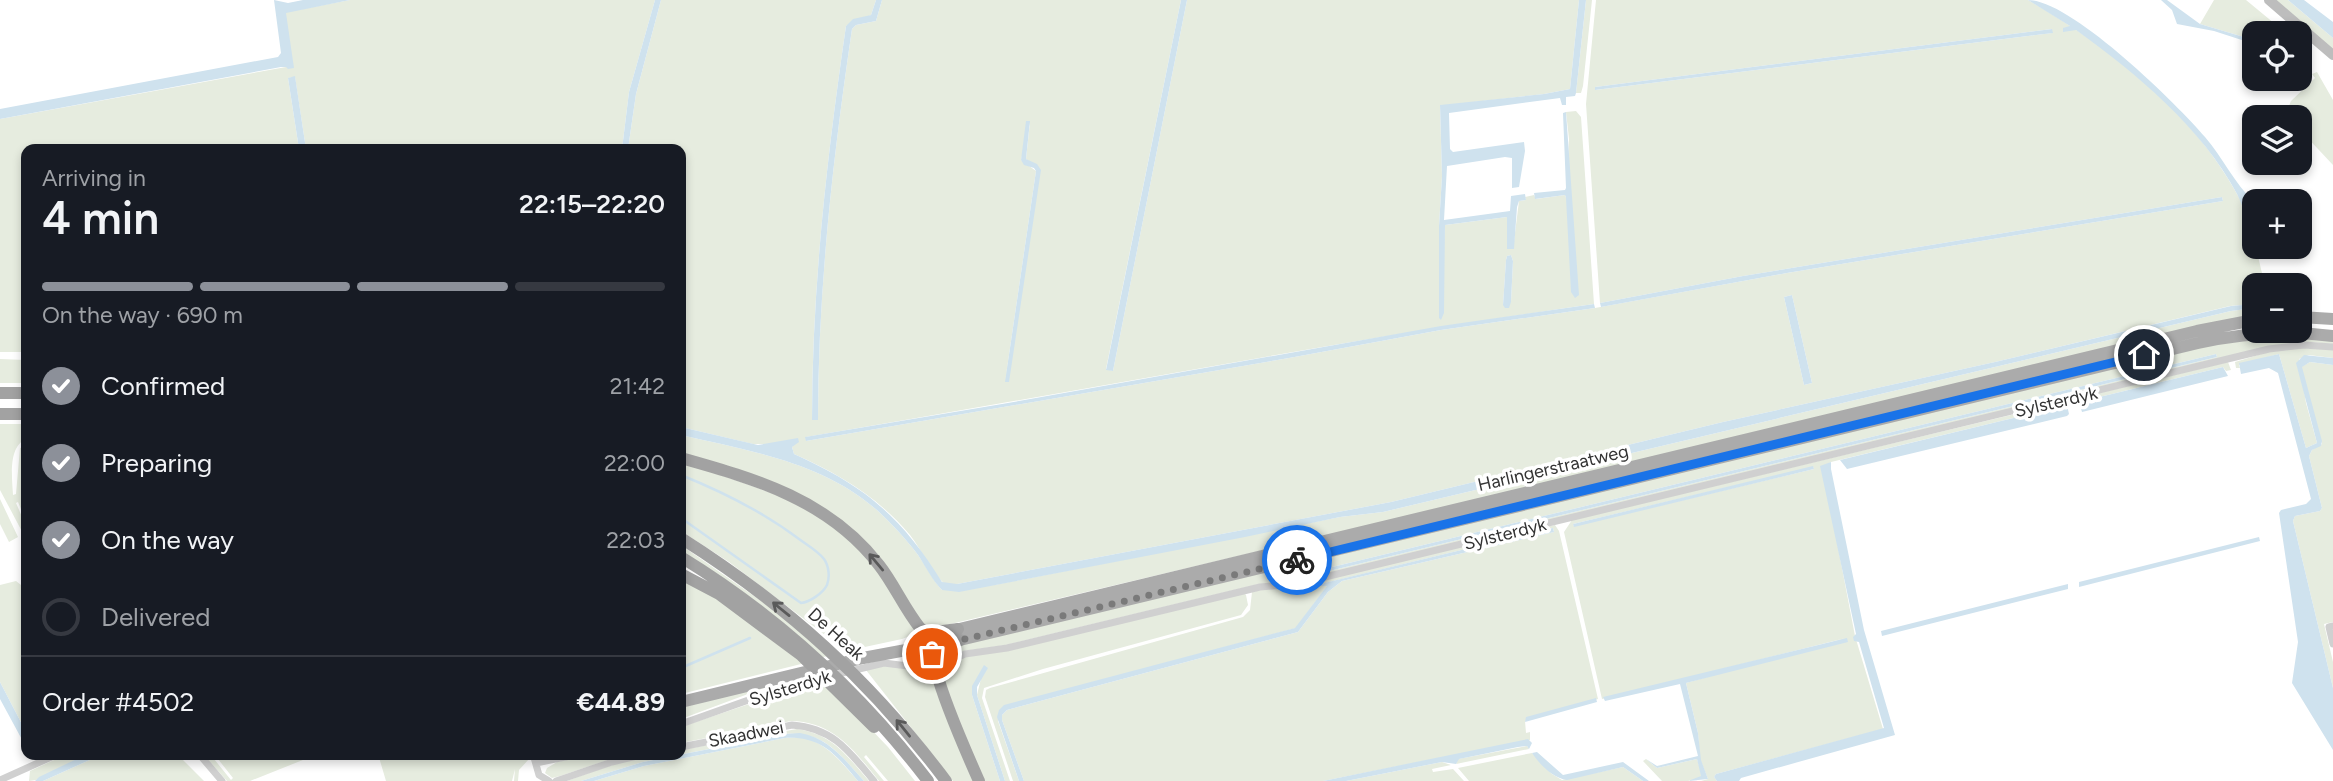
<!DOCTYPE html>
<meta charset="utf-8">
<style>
:root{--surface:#171b24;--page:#20242c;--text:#f1f3f6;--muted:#9ea1a6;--line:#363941;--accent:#8c9099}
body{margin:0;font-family:Figtree,sans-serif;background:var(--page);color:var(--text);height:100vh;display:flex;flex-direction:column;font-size:26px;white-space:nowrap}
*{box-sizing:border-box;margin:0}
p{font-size:23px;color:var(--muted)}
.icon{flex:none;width:38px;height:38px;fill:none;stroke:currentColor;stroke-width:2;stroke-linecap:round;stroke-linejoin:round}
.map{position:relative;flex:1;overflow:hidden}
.sheet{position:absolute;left:21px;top:144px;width:665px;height:616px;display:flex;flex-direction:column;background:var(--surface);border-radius:14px;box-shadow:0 4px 10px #0003}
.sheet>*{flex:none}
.fabs{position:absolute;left:2242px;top:21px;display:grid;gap:14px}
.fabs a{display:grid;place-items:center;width:70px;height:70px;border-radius:14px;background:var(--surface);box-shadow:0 4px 10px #0003;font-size:35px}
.pin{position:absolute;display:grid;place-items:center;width:60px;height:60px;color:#fff;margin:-30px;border:4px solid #fff;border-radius:50%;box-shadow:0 2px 7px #0007}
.courier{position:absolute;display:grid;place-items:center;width:70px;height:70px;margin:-35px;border:5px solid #1a73e8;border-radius:50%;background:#fff;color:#222;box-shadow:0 2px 9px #0007}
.overview em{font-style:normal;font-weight:600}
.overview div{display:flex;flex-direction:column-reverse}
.overview{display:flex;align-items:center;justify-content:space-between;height:119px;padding:0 21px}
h1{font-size:46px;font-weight:600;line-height:52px}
.bar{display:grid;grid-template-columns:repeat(4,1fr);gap:10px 7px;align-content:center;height:84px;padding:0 21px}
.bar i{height:9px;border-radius:5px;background:var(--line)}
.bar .current{background:var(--accent)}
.bar p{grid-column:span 4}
.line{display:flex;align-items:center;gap:18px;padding:0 21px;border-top:2px solid var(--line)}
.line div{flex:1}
ol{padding:0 21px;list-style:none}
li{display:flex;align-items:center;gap:21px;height:77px}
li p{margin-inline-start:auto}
li .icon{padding:7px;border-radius:50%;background:var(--accent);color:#fff;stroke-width:4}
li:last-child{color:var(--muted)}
li i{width:38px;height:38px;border:4px solid var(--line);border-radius:50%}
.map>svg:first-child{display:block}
.green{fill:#e6ecdf;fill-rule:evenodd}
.water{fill:#cfe2ee}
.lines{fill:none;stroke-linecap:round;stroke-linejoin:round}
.stream{stroke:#cfe2ee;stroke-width:2.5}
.minor{stroke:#d0d0d0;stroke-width:7}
.secondary{stroke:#bdbdbd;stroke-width:10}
.primary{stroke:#ababab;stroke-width:12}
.trunk{stroke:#a2a2a2;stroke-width:12}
.oneway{stroke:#5a5a5a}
.done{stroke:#7a7a7a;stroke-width:7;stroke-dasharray:0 12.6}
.route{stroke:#1a73e8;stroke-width:9}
.labels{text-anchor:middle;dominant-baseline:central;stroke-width:7;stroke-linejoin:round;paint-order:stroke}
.street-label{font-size:18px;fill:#333;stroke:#fff}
</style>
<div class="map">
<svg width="2333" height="781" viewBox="0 0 2333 781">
<rect width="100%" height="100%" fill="#fff"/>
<path class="green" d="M350,0H655L629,92L622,149H306L295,77L288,78L299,149H26V352H0V119L286,67V12Z
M661,0H876L871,15L846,26C827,156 812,288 812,419H818C818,289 833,158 852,29L856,25L876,21L882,0H1181L1106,369L1113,371L1187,0H1579L1570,89L1544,94L1440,106L1442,176L1439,226V318L1445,225L1507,217L1513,249L1519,201L1526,200L1525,197L1534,195L1536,199L1565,195L1566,198L1569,139L1566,112L1576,111L1581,117L1594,304C1330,342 1069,393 806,437V441L1289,358L1441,330L1595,308L1787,273L2223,201L2222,197L1743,276L1600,303L1586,104L1596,0H2028C2109,47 2191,110 2237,194C2252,221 2257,255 2265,285H2254V304L2230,306L1995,362L1723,422L1391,502L957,584H945C931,573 922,550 910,535C878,497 839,474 794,454L792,447L794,444H753L681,427V149H628L636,94ZM2052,29V33L1595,90V87ZM1030,122L1026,159L1040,170L1005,382L1036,171L1021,160ZM1511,255L1513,261L1511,302L1503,305L1506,260L1507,256ZM1792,295L1812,383L1804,385L1784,297Z
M1586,0H1592L1583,86L1581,93H1576Z
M2214,0H2246L2286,33H2254V40L2200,24Z
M2275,0H2288L2333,38V50Z
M2317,72L2333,100V165L2303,133L2300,127V117H2293L2289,106L2291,101L2315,78L2312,74Z
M2254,308V316L938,627L924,625L834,518L681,455V435C750,451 823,462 878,511C892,524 907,540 918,555C926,566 932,579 942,590L994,585L1340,517L1383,512L2231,311Z
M2296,337L2333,340V344L2309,342L2279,345L1295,582L1259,584L1006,645L964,651L938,661L942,652L948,648L2212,345L2255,339ZM2216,354L2217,357L1296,579L1295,576Z
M2304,347L2333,350V358L2309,355L2299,359L2306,403L2317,443L2306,448L2279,354L2239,365L2240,368H2236L2235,362L2278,349Z
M0,359L26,360V383H0Z
M2228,362L2231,370L2226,371L2223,367L2079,402V398Z
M2310,362L2333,365V622L2324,624L2333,662V688L2293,521L2295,516L2320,511L2322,508L2309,456L2312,450L2322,444L2301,367Z
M2065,402L2067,405L1831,462L1821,468L1823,469L1855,636L1883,729L1716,774L1714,777L1717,781H1701L1708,779L1700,759L1698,733L1686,683L1846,638L1602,699L1564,532L1572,520ZM1813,467L1814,469L1574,526L1573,524Z
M0,424H26V439C8,447 12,477 13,495L16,494L20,448L26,446V521L18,502L16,503L26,526V539L0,490Z
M681,461L811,507L876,564L918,633L902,639L846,651L729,562L681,531Z
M0,499L18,537L9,542L0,524Z
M1555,525L1559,531L1598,699L1525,721L1526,733L1530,732V740L1323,781H1024L1002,720V715L1007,710L1298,632L1328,592L1342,581L1554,532L1553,528L1321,584L1328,585L1296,628L1004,706L998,721L1019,781H1013L985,697L986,690L990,688L1243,617L1250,610L1252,592Z
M681,545L777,612L828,656L823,657L723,579L681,551Z
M681,578L700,586L805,663L681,694Z
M16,581L26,589V732L0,682V585Z
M1244,593L1246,595L1248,605L1241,615L1043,669L984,688L982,698L1010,781H1005L977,695L984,666L972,695L1000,781H982L938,667L966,657Z
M885,665L914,671L931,668L975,781H953L866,670Z
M824,680L888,747L915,781H888L866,755L864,757L884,781H879C854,750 834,722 791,721L681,743V727L805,685L808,688Z
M775,684L681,719V707Z
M797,729C833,734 847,756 869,781H864C839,754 825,731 785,734L643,762L581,781H567C604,767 641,754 681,754V750Z
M799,737C826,741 841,762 858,781H594L644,766L785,738Z
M1527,746L1529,749L1456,764L1458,759Z
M1532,753L1552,774L1562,780L1623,767L1643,781H1469L1458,768Z
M67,754H87L36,780L29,781L30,771Z
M103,754H177L204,781H43Z
M203,754H210L231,780L233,778L214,754H318L250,781H227Z
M378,754H519L523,756V754H529V759L519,770L518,781H514L515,769L512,781H386Z
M595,754H626L560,776L552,778L545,773L547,768L557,762Z
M1646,759L1657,768L1697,759L1702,775L1700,778L1688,781H1662L1643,761Z
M1442,762L1451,765L1432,769L1433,772L1453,769L1464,781H1346Z"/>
<path class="water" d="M274,0L288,3L303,0H350L286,13L294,68L288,69L286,67H281L0,119V109L278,57L281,53Z
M655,0H661L636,94L628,149H622L629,92Z
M876,0H882L876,21L856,25L852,29C833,158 818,289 818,420H812C812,288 827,156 846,26L853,19L871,15Z
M1181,0H1187L1113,371L1106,370Z
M1579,0H1586L1576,93L1575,96L1566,97V105H1562L1560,98L1449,113L1450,149L1453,152L1524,142L1525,151L1519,187L1512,188V158L1505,157L1447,166L1444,220L1510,211L1511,196L1525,194L1526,200L1519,201L1517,207L1514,249H1507V217L1445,225L1444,313L1441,320L1439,318V226L1442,176L1440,105L1544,94L1570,89Z
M2028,0C2071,0 2176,103 2205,137C2223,158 2234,183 2254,202V245C2249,228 2245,210 2237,194C2202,128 2136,73 2076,30L2063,32V28L2070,26Z
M2161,0H2167L2200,24L2254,40V44L2214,31L2177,24L2172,10Z
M2288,0H2304L2333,22V38Z
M2052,29L2053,33L1595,90V87Z
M295,76L306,149H299L288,78Z
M1566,112L1579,295L1575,298L1571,292L1566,198L1565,195L1535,199L1534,193L1565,190L1566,188L1563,113Z
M1026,121H1030L1026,159L1037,164L1041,170L1009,382H1005L1036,171L1034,168L1024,165L1021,160Z
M2222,197L2223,201L1787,273L1601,307L1600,303L1743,276Z
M1511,255L1513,261L1511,302L1509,308H1505L1503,305L1506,260L1507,256Z
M1792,295L1812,383L1804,385L1784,297Z
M1594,304L1595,308L1441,330L1289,358L806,441L805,437L1002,404L1441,326Z
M2254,304V308L2231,311L1383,512L1340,517L1245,537L959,592L942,590C932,580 926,567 918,555C907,540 892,524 878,511C823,462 750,451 681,435V427L758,445L798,438L799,442L792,447L794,454C865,486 901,516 942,582L957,584L1391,502L1723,422L1995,362L2231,306Z
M2216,354L2217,357L1296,579L1295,576Z
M2279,354L2306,448L2317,443L2296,363L2304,355L2333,358V365L2310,362L2302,367L2322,441L2321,446L2312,450L2309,456L2322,508L2320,511L2295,516L2293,521L2333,688V750L2292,683L2298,642L2279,513L2281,510L2306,504L2311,499L2310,495L2278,373L2269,368L2241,374L2239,363Z
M2223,367L2228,376L2082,412L2079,402Z
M2067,405L2069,414L2067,416L1847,469L1840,460Z
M1831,462V469L1864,630L1895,735L1741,778L1739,781H1717L1714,777L1716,774L1884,728L1859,642L1854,641L1853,637L1856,634L1820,466Z
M1813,466L1814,469L1574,527L1573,524Z
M1553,528L1554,532L1342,581L1328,592L1298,632L1007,710L1002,715V720L1024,781H1019L997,717L999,710L1004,705L1295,628L1327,586H1321L1320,584Z
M2259,537L2260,541L2079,587V582Z
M2068,584V589L1882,636L1881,631Z
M1847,638L1848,642L1686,683L1698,733L1701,760L1708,779L1688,781L1701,776L1697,759L1657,768L1646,759L1657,766L1698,756L1680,684L1605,701L1603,697Z
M984,665L988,668L977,687V695L1005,781H1000L972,695V686Z
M0,682L26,732V747L0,699Z
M1596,698L1597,702L1525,722L1526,717Z
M800,733C829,738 845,760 864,781H858C836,755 822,736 785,738L644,766L594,781H581L643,762L785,734Z
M1528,739L1532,743L1529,749L1527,746L1518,747L1459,759L1456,764L1442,762L1346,781H1323Z
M1537,752L1563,775L1623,762L1649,781H1643L1623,767L1567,780C1553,778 1540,765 1532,753Z
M87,754H103L43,781H35L39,777Z"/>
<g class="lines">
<path class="stream" d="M681,475C723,492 762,511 799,539C807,545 818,551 824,559C829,566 830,577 827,585C823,593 810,602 801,603L681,518
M681,668L750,638"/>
<path class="minor" d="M2333,626L2329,627L2333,644
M681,724L788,686L884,663L923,668L949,661L965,654L1007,648L1260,587L1296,584L2269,349L2304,345L2333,347
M681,747L792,725C833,728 849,751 874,781
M199,754L222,781
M533,754L539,775L549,781
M536,763L580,754
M0,780L58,754
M556,781L612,762L645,754"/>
<path class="secondary" d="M2269,0L2333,55"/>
<path class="primary" d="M2300,317L2333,319
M951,631L2197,331L2254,320
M681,702L863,658L960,640L2198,343C2243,333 2287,330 2333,336"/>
<path class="trunk" d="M0,393H26
M0,414H26
M681,458C756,479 829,500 879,565C894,584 904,608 920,628L928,633L958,629
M681,538C788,606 869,679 946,781
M681,557C777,616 860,692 928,781
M681,574L719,594L801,655L874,727
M960,640C953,642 940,643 935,649C925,661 971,763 979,781"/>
</g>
<defs><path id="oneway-shaft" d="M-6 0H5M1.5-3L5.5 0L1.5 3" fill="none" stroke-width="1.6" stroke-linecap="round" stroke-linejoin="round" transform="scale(1.75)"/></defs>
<g class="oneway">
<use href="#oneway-shaft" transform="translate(876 562) rotate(-130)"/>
<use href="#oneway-shaft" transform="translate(781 609) rotate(-141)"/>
<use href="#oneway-shaft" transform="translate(903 728) rotate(-129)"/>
</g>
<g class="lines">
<path class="done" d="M932,654L938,646L961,640L1297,560"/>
<path class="route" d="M1297,560L2144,355"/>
</g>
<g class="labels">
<g class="street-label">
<text transform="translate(2056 402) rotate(-13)">Sylsterdyk</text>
<text transform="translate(1553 468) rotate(-13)">Harlingerstraatweg</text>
<text transform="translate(1505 534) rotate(-14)">Sylsterdyk</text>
<text transform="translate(836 634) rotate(42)">De Heak</text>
<text transform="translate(790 688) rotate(-17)">Sylsterdyk</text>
<text transform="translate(746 734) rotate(-11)">Skaadwei</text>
</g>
</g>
</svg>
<div class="fabs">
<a><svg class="icon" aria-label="locate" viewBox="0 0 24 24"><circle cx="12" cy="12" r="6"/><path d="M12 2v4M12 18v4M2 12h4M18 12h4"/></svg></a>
<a><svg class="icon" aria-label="layers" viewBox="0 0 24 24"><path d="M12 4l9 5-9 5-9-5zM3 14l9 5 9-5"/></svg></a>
<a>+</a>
<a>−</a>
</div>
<div class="pin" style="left:932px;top:654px;background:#ea580c"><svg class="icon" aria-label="bag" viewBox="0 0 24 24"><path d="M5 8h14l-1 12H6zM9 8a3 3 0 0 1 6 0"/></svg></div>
<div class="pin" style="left:2144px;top:355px;background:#1f2937"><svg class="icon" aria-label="home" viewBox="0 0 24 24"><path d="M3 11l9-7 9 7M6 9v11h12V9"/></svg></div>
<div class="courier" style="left:1297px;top:560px"><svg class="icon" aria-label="bike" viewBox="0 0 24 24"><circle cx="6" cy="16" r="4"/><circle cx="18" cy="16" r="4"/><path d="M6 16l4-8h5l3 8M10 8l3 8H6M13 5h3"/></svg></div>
<section class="sheet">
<div class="overview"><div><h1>4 min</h1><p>Arriving in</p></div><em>22:15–22:20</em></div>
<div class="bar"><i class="current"></i><i class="current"></i><i class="current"></i><i></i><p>On the way · 690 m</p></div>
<ol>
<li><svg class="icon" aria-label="check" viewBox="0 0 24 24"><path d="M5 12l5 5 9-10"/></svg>Confirmed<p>21:42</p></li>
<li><svg class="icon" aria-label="check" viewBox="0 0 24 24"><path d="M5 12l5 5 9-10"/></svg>Preparing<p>22:00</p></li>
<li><svg class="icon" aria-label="check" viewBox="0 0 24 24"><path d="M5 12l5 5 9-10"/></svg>On the way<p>22:03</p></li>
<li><i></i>Delivered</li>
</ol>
<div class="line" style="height:91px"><div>Order #4502</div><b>€44.89</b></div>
</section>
</div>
